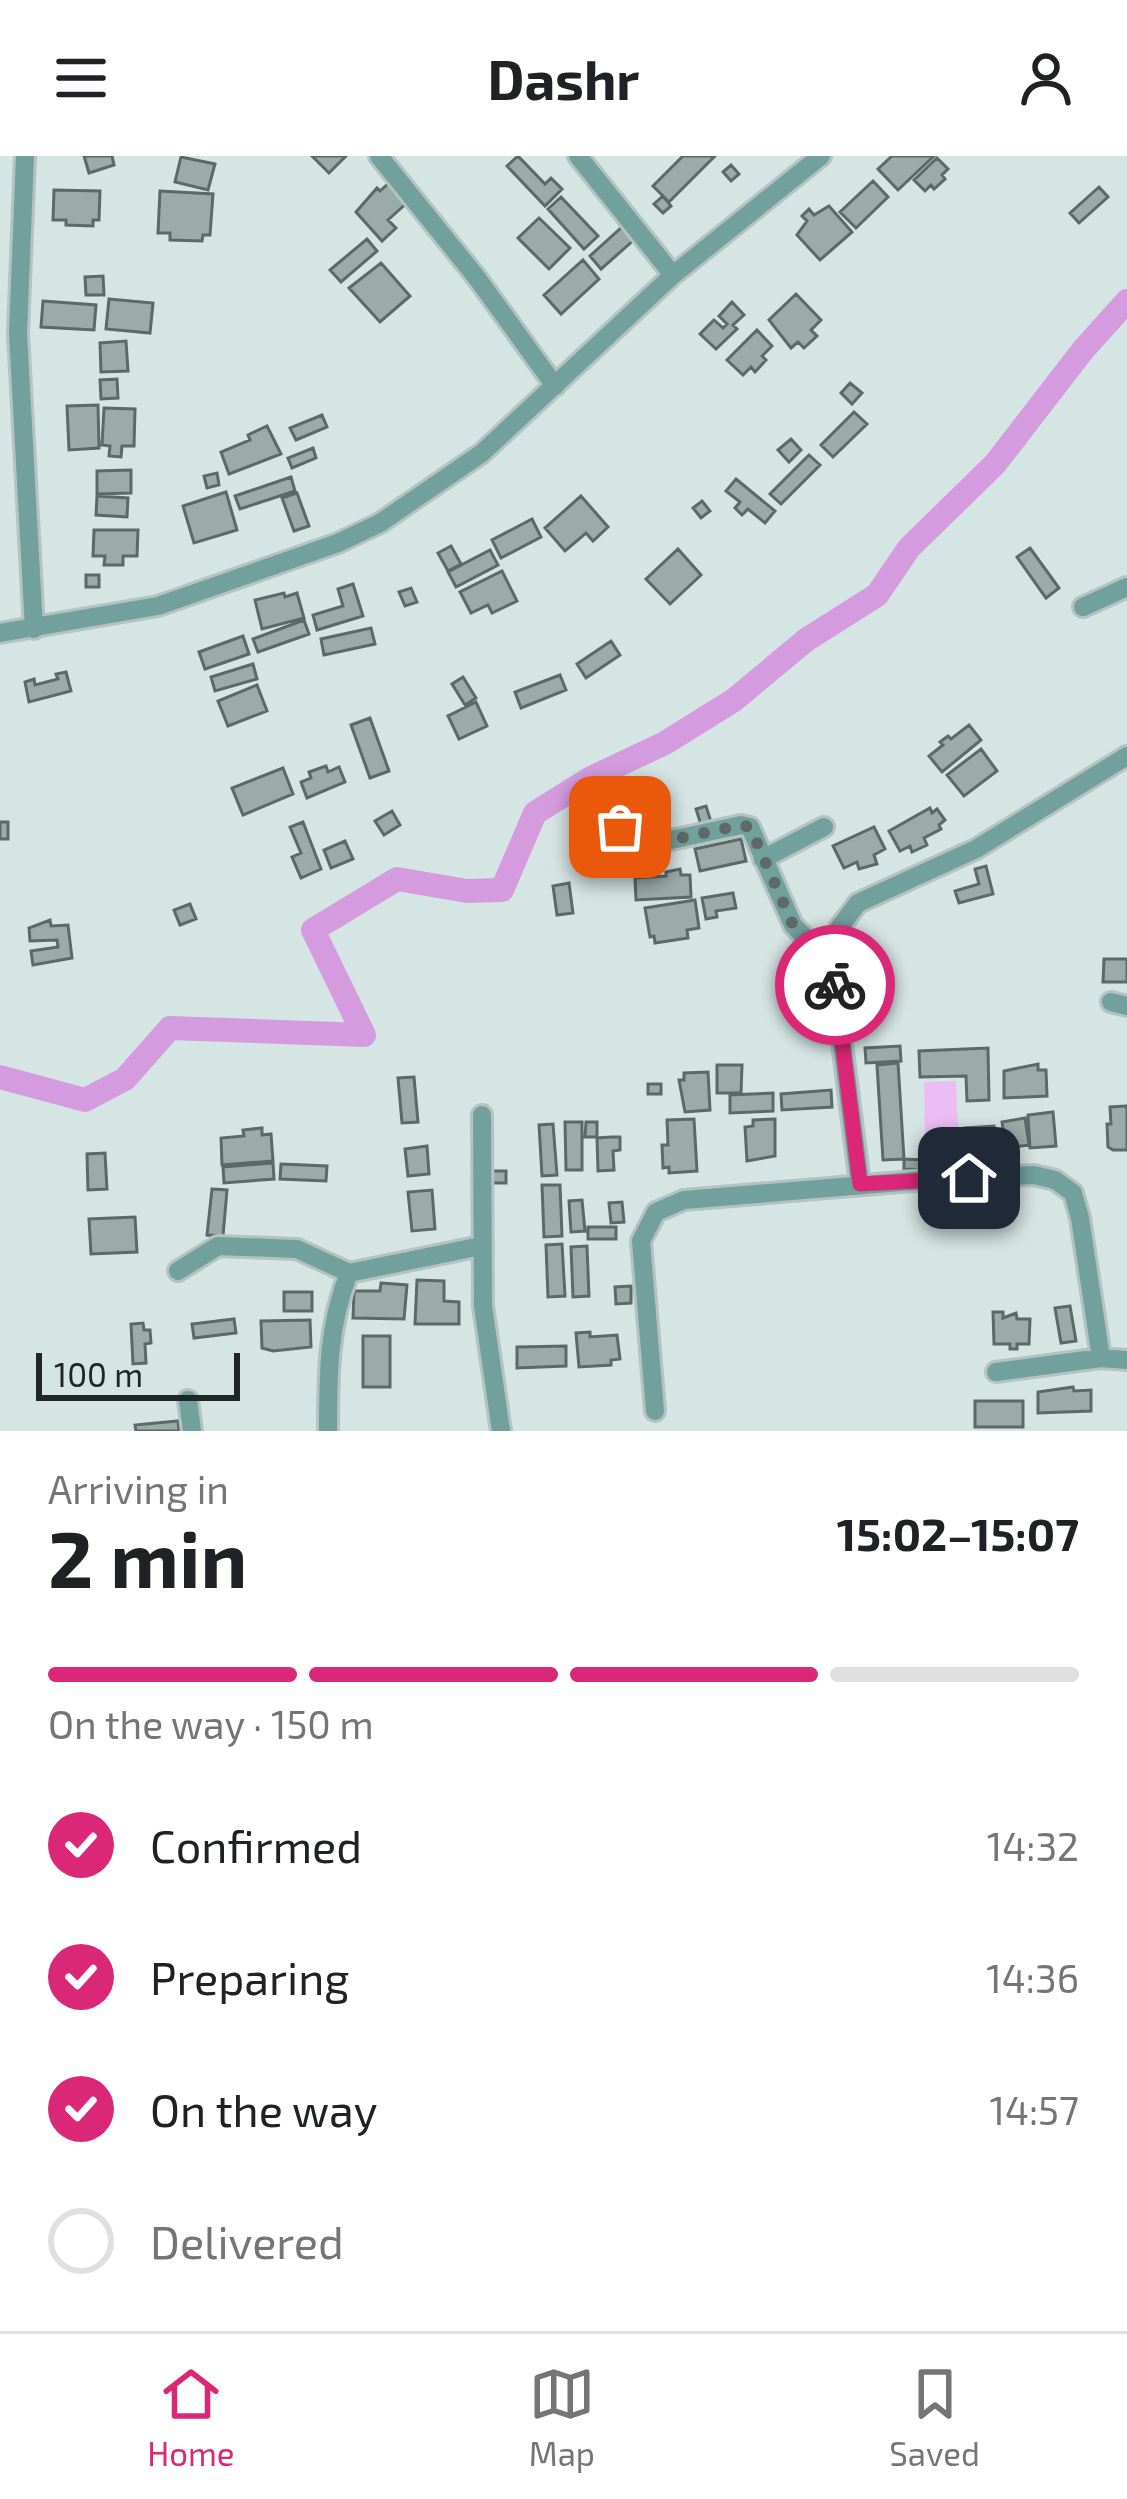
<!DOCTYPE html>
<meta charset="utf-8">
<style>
:root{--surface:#fff;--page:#f6f6f6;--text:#202124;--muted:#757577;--line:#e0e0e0;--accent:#db2777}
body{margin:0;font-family:"Exo 2",sans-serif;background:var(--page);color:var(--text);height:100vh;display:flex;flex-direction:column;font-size:45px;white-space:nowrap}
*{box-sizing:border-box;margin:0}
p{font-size:39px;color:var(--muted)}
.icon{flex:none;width:66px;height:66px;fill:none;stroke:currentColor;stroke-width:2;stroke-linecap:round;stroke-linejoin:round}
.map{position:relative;height:1275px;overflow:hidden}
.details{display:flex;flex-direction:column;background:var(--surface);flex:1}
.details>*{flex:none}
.scale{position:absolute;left:36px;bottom:30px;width:204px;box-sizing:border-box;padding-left:12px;border:6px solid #202626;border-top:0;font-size:33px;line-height:42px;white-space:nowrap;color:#202626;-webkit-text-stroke:9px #d5e5e4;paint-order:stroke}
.pin{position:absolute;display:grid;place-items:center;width:102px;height:102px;color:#fff;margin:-51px;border-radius:24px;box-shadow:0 6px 18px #0006}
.courier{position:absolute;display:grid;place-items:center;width:120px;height:120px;margin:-60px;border:9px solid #db2777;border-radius:50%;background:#fff;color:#222;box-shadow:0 3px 15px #0007}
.overview em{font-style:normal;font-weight:700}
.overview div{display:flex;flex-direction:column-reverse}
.overview{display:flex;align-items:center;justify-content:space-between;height:204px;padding:0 48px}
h1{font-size:78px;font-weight:700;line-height:90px}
.bar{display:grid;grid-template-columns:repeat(4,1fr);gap:18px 12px;align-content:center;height:144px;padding:0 48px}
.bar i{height:15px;border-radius:9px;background:var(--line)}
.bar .selected{background:var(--accent)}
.bar p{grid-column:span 4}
ol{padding:0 48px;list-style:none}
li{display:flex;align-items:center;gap:36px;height:132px}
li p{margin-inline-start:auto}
li .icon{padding:12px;border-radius:50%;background:var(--accent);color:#fff;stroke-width:4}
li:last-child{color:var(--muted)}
li i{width:66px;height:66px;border:6px solid var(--line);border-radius:50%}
header{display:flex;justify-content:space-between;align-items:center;height:156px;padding:0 48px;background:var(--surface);font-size:54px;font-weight:700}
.menu{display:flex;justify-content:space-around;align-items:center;height:168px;border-top:3px solid var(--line);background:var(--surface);font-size:33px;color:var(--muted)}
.menu a{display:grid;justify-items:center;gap:6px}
.menu .selected{color:var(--accent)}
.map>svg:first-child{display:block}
.green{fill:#ecbdf5}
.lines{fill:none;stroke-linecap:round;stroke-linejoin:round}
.river{stroke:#d49cdf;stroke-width:24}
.building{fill:#9baba9;stroke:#5b6a68;stroke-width:3}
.minor-casing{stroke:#b4c3c2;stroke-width:24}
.minor{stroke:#72a09d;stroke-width:18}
.done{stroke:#5f6968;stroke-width:12;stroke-dasharray:0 21.6}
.route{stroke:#db2777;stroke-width:15}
</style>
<header><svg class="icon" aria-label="menu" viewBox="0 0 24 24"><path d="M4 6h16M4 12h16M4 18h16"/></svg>Dashr<svg class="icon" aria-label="person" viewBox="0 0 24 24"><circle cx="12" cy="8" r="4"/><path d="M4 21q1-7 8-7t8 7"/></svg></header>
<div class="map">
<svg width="1127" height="1275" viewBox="0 0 1127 1275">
<rect width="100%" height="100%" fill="#d5e5e4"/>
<path class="green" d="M956,925L958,976L925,978L924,926Z"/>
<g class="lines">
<path class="river" d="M0,921L85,944L125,923L170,872L364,879L313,774L397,723L467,735L502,734L535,657L591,622L665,587L734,544L806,484L877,439L909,392L995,308L1083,194L1127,145"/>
</g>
<path class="building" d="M84,0H112L114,9L89,17Z
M312,0H346L329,17Z
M518,0L545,28L551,22L562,33L545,50L507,10Z
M683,0H715L669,46L653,30Z
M892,0H934L898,34L878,13Z
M181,1L215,8L208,34L175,26Z
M937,2L948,13L942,19L945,23L934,33L931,29L925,35L914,24Z
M731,9L739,18L731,25L723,16Z
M391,25L409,45L388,64L396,72L382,85L356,56L377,32L380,35Z
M873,25L888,41L856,72L840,56Z
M1099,31L1108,41L1079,67L1070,57Z
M54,34L100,35L99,64H93V70L66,69V64H53Z
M160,35L213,38L210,79H203L202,85L170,84V77H158Z
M663,40L671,50L663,57L654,48Z
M561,41L598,80L584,93L548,53Z
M829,50L852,76L820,104L797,79L807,65L802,60L809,53L814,59Z
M539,62L570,92L549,113L518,82Z
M623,70L635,83L601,113L590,100Z
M367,83L377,95L341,126L330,114Z
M583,104L599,123L561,158L544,139Z
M381,107L410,140L380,166L349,132Z
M103,120L104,139H86L85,121Z
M796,138L821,164L811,174L817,180L804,192L798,186L791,192L769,164Z
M109,143L153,147L150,177L106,173Z
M43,145L96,149L94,174L41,171Z
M732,146L744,159L733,169L737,173L716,193L700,178L714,164L723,172L727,168L719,160Z
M757,174L772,190L762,200L766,204L755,216L751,211L743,219L727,204Z
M126,185L128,215L101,216L100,187Z
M117,223L118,242L101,243L100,224Z
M850,227L862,237L852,248L841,237Z
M98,249L99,292L69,294L67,250Z
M104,252L135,253L134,290H122L121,301L109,300L110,290L102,289Z
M854,256L867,268L833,301L821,289Z
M322,259L327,271L296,284L290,272Z
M267,270L281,298L229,318L221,296L250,284L248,279Z
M791,283L801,294L789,306L778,294Z
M313,292L316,302L292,312L288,302Z
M809,299L820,309L781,348L770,338Z
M131,314V337L97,338V315Z
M217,317L219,329L207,332L204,320Z
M291,321L295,335L240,353L235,340Z
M736,323L775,355L765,367L748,353L742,359L735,352L740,346L726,335Z
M226,336L237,374L194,387L183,350Z
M297,337L309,370L294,375L282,342Z
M97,340L128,342L127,361L96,359Z
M581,340L608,371L593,385L586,377L565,395L545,372Z
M702,345L710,355L701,362L693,352Z
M532,363L541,381L501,402L492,384Z
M94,374H138L137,400H123V409H104L105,400H93Z
M451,390L461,408L448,415L438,397Z
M1030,392L1059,432L1046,442L1017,401Z
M678,393L701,419L670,448L646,423Z
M490,394L498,409L456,431L448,416Z
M502,415L517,445L492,457L488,449L471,457L460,436Z
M86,419H99V431H86Z
M353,428L363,460L317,474L313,459L343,450L338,433Z
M411,432L417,446L405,450L399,436Z
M284,437L285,441L297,437L304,462L262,473L255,444Z
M304,464L309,478L258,496L253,483Z
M371,472L375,488L324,499L321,483Z
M243,480L249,498L205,513L199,496Z
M611,485L620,499L586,522L577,508Z
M253,508L257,523L215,535L211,521Z
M66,516L71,535L29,546L25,526L34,523L35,529L58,523L56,518Z
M560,519L566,534L521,552L515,536Z
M463,521L476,542L465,549L452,528Z
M257,529L267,555L228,570L218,545Z
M476,546L487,570L459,583L448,560Z
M370,562L389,615L370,622L351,569Z
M969,569L981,584L942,616L929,600L943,589L940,586L948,580L951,583Z
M981,593L997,615L964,640L947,619Z
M326,610L328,616L339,611L345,626L307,642L301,626L311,622L309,616Z
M283,612L293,638L243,659L232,632Z
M656,626L662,654L635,660L629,632Z
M618,630L624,642L605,651L600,638Z
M706,650L712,669L702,672L696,653Z
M930,652L932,657L937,653L945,664L939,669L941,673L924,682L927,689L912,696L910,690L900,695L889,675Z
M392,655L400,669L384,679L375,665Z
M0,666H8V683H0Z
M303,666L321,713L301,722L292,701L301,697L290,671Z
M874,671L885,693L874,699L877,708L859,713L857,706L844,712L833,690Z
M741,683L746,705L700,715L695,693Z
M345,685L353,703L331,712L324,694Z
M986,710L993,738L959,747L955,735L979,728L975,713Z
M680,713L681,719H690L691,741L636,744L635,722L666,720V716Z
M569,727L573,757L557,759L553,730Z
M733,737L736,752L716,755L717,761L706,763L702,742Z
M695,744L699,772L687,774L688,782L655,787L654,780L650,781L645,752Z
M190,748L196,763L180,769L174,754Z
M50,764L51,770L68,769L72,802L33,809L31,795L58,791L57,784L30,785L29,772Z
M1104,803H1127V826H1103Z
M900,890L901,905L866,907L865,892Z
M988,892L989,944L967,945L966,920L920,921L919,895Z
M898,907L904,1003L883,1004L877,909Z
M1038,908V914H1046L1047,940L1004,942V915Z
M717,909H742L741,937H717Z
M708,916L710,954L685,956L679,924H684V917Z
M414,921L418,966L402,967L398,922Z
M648,928H661V938H648Z
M831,934L832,951L782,954L781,938Z
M773,937V955L730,957V939Z
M1127,950V994H1113L1108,991L1107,968H1111L1110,951Z
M1053,956L1056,990L1030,992L1028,959Z
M1025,962L1029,989L1006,992L1002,966Z
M694,963L697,1015L669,1017V1011L663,1012L662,989H668L667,964Z
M775,963V1000L747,1005L745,971L753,970V964Z
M565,966H582V1014H566Z
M586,966H597V981H585Z
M553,968L557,1019L542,1020L539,969Z
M994,970L996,1000L967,1002L962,982H966L965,972Z
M262,972V979L271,978L273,1005L222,1009L221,982L244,980L243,974Z
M959,979L960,1011H937L936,980Z
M612,981H620V994L613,995L614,1014L598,1015L597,982Z
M427,990L429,1018L408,1020L405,993Z
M105,997L107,1033L88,1034L87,998Z
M904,1003L924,1004V1014L904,1013Z
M273,1007L274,1023L224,1027L223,1011Z
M281,1008L327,1010L326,1025L280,1023Z
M492,1015H506V1027H493Z
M542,1029H560L562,1080L544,1081Z
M212,1033L227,1034L223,1080L207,1079Z
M432,1034L435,1073L412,1075L408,1036Z
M582,1044L585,1075L571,1076L569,1045Z
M622,1046L624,1066L611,1067L609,1047Z
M135,1061L137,1096L91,1098L89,1063Z
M588,1071H616V1083H588Z
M562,1088L565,1140L548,1141L546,1089Z
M587,1090L589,1140L573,1141L571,1091Z
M417,1124L444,1125V1145L459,1146V1168H415Z
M381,1127L407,1129L404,1163L353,1162L354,1135H380Z
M631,1130V1147L616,1148L615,1131Z
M284,1136H312V1155H284Z
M1070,1150L1076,1185L1061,1187L1055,1152Z
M993,1156H1003V1162L1016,1157L1017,1163H1030L1029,1188H1017V1193H1010V1188H994Z
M234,1163L236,1177L194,1182L192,1168Z
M310,1164L311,1191L273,1195L262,1192L261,1165Z
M143,1167L144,1174H150L151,1187L145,1188L146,1207L133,1208L131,1168Z
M590,1176V1181L617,1179L620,1203L611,1204V1209L579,1211L576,1177Z
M363,1180H390V1231H363Z
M566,1190V1210L517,1212V1191Z
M1073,1231L1074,1235L1091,1234V1255L1038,1257V1236Z
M975,1245H1023V1271H975Z
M178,1265L179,1275H136L135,1269Z"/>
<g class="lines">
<g class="minor-casing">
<path id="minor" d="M25,0L18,177L34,473
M379,0L477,122L555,230
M578,0L673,119
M1083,451L1127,431
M0,477L158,450L338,387L380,367L482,297L673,119L821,0
M621,671L671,684L741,669L750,671L793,769L832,809
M763,703L824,671
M1111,846L1127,850
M482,959L483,1150L501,1275
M860,1028L832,809L839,772L858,747L976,693L1127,600
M178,1115L218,1090L297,1093L349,1117L481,1090
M996,1216L1101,1202L1127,1204
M188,1244L192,1275
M655,1255L641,1085L656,1056L684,1044L937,1023L1034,1019L1055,1024L1073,1037L1080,1062L1101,1202
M328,1275C328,1219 328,1169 349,1117"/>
</g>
<use href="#minor" class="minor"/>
</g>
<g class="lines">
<path class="done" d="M620,671L671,684L741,669L750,671L793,769L832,809L835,829"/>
<path class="route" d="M835,829L860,1028L969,1022"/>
</g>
</svg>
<div class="scale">100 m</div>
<div class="pin" style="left:620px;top:671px;background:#ea580c"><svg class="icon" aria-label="bag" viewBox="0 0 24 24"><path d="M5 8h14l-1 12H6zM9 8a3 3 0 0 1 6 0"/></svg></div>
<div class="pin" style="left:969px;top:1022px;background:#1f2937"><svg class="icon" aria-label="home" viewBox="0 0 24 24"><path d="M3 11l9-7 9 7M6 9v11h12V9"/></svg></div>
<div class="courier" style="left:835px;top:829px"><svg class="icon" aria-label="bike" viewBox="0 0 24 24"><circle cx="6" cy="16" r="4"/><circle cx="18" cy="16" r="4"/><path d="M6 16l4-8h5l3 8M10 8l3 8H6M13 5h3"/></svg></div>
</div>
<section class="details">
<div class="overview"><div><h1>2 min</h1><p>Arriving in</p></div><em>15:02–15:07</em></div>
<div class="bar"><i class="selected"></i><i class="selected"></i><i class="selected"></i><i></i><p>On the way · 150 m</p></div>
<ol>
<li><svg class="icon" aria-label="check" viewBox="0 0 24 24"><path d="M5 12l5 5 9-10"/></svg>Confirmed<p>14:32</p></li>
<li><svg class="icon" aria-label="check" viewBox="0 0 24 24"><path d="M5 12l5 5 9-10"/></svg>Preparing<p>14:36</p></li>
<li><svg class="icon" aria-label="check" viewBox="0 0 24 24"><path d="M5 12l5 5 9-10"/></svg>On the way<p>14:57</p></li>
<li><i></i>Delivered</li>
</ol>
</section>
<nav class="menu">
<a class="selected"><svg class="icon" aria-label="home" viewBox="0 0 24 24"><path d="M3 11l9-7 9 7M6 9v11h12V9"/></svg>Home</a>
<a><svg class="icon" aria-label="map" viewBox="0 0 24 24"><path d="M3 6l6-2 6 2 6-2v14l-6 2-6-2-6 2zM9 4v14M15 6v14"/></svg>Map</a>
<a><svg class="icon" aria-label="saved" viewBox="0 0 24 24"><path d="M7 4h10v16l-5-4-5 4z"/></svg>Saved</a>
</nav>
